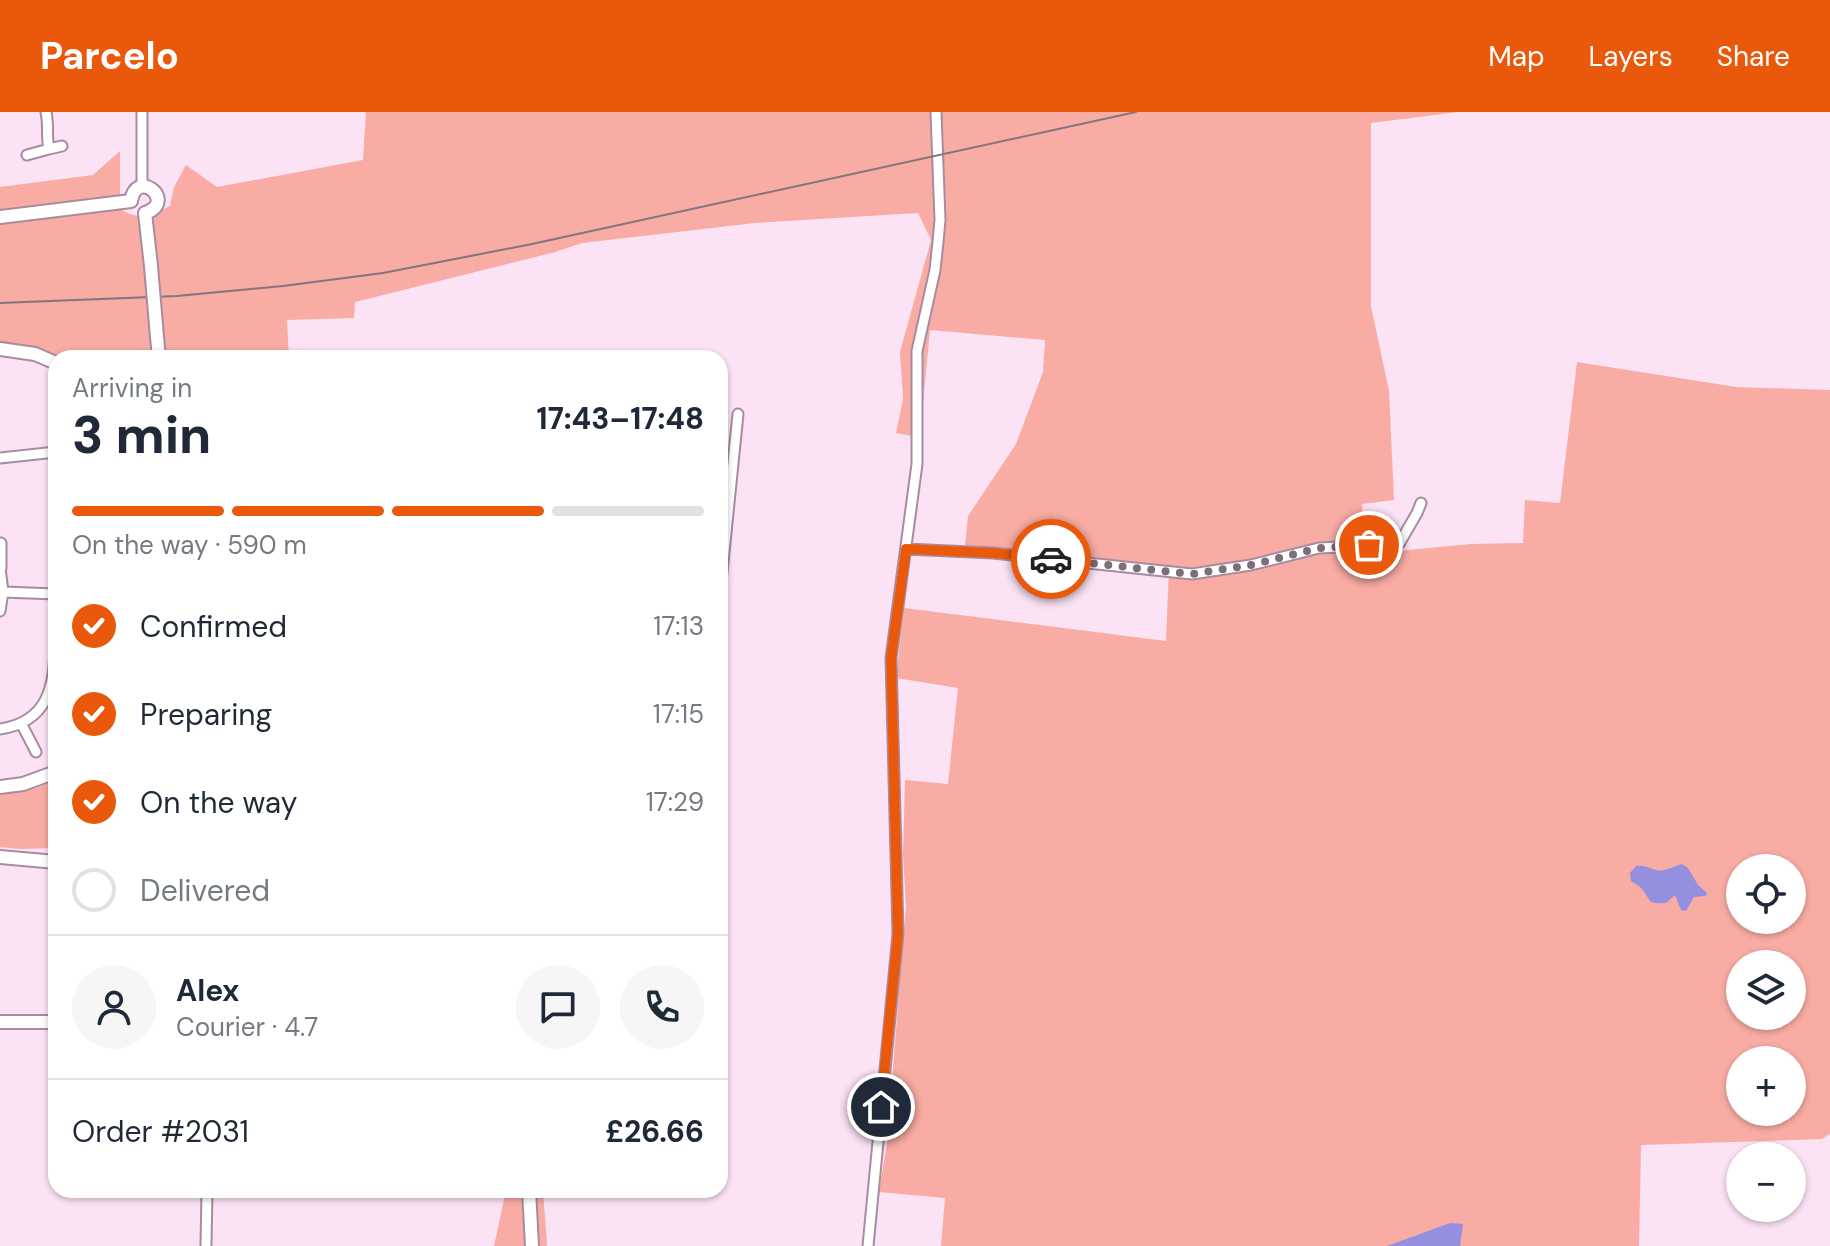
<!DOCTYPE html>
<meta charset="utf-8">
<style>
:root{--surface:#fff;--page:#f6f6f7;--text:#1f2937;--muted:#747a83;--line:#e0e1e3;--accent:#ea580c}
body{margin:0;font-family:"DM Sans",sans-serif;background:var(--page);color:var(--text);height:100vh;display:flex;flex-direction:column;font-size:30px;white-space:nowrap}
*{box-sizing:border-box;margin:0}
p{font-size:26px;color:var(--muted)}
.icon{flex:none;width:44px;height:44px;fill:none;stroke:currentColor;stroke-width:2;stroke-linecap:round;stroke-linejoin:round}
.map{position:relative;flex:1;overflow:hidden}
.details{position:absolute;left:48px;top:238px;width:680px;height:848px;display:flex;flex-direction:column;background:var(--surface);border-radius:24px;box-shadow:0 2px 6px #0004}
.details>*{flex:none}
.tools{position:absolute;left:1726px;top:742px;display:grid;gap:16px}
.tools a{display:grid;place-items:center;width:80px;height:80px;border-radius:50%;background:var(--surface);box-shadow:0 2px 6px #0004;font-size:40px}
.pin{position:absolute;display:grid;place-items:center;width:68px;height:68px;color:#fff;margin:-34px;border:4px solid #fff;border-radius:50%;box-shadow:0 2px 8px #0007}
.courier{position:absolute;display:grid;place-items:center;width:80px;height:80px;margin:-40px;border:6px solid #ea580c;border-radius:50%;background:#fff;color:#222;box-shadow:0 2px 10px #0007}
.head em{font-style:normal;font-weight:800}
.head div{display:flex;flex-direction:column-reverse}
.head{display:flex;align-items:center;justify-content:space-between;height:136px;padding:0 24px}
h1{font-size:52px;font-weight:800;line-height:60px}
.bar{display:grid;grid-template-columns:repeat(4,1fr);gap:12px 8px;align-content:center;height:96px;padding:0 24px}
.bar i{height:10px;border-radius:6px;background:var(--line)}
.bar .current{background:var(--accent)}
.bar p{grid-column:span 4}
.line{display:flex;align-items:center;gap:20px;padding:0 24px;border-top:2px solid var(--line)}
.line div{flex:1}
.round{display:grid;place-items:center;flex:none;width:84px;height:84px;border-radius:42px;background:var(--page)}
ol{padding:0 24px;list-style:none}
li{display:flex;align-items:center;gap:24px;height:88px}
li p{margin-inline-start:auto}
li .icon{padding:8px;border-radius:50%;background:var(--accent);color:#fff;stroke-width:4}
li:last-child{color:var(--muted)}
li i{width:44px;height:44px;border:4px solid var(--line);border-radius:50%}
header{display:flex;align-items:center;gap:48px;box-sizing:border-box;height:112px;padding:0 40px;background:var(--accent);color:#fff}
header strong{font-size:38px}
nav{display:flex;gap:44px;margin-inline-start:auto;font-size:28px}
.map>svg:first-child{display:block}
.green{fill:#f8aca3;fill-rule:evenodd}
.water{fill:#9490df}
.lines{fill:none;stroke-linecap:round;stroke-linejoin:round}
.street-casing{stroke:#a88ba0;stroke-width:13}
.secondary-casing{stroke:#a88ba0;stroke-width:16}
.street{stroke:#fff;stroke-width:9}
.secondary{stroke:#fff;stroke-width:12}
.rail{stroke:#847380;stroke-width:2}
.secondary-bridge-casing{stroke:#a88ba0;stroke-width:16;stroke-linecap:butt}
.secondary-bridge{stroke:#fff;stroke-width:12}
.done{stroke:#7e6e7a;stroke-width:8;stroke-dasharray:0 14.4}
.route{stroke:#ea580c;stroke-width:10}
</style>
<header>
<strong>Parcelo</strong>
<nav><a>Map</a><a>Layers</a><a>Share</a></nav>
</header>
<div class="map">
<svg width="1830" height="1134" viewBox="0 0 1830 1134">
<rect width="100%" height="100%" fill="#fbe2f4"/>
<path class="green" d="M366,0H1458L1371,11V194L1389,279L1394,388L1362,392L1366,442L1471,432L1523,431L1525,388L1560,391L1577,250L1736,275L1830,278V1022L1822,1027L1641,1033L1639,1134H941L945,1086L879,1080L887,1031L906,794L903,742L905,668L948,672L958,576L896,566L904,496L1166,529L1169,456L965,433L968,404L1016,332L1043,260L1045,228L930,218L922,301L923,326L896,321L903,287L900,240L931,128L918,101L755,111L582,131L555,140L355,190L354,206L287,208L289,246H60C42,235 21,232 0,231V75L93,63L120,39V97C140,109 150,104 170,94L174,75L186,53L217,75L363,48ZM1740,756H1792V808H1740ZM1740,852H1792V904H1740ZM1740,948H1792V1000H1740Z
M56,668V736L19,737L0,735V680L37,676Z
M506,1078H543L547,1134H494Z"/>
<path class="water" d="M1682,752L1688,756L1698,773L1707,781L1706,784L1694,785L1686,799L1681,798L1675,783L1666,791C1646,792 1652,789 1642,777C1639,773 1635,772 1631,769L1630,761L1636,754C1645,753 1648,756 1656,758C1665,760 1674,754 1682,752Z
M1450,1111L1463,1112L1460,1134H1387Z"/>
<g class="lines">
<g class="street-casing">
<path id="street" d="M49,37L62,34
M27,43L49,37C46,24 49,13 46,0
M142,75V0
M0,346L56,340
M1,431V456
M906,437L993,441L1192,462L1251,453L1319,436L1399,432L1417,401L1421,391
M0,456L3,480L0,499
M3,480L56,482
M720,480L738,302
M21,611L36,640
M0,617C48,610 55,574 55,532
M206,1134L207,1078
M868,1134L898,822L891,546L917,352V239L935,158L938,130L940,108L936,0"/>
</g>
<g class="secondary-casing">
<path id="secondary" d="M131,89C137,55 178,90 145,101
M145,101L151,154
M0,105L131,89
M157,225L159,246
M0,237L35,242L56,251
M0,675L23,672L56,660
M0,745L56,750
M0,910H56
M529,1078L532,1134"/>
</g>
<use href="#street" class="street"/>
<use href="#secondary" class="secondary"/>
<path class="rail" d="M0,191L177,184L283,174L383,161L532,132L1136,0"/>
<g class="secondary-bridge-casing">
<path id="secondary-bridge" d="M151,154L157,225"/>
</g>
<use href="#secondary-bridge" class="secondary-bridge"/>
</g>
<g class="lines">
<path class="done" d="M1051,447L1192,462L1251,453L1319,436L1369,433"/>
<path class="route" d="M881,995L898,822L891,546L906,437L993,441L1051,447"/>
</g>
</svg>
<div class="tools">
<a><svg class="icon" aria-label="locate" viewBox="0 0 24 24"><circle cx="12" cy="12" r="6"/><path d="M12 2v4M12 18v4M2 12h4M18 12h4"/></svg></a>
<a><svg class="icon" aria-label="layers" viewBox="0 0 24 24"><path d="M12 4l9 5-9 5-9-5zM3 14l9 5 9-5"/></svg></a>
<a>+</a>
<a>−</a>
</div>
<div class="pin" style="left:1369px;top:433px;background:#ea580c"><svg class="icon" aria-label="bag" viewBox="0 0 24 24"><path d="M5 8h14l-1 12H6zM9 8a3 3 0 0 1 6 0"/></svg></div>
<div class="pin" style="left:881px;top:995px;background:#1f2937"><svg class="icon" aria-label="home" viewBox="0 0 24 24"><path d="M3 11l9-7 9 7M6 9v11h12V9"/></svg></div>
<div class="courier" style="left:1051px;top:447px"><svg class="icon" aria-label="car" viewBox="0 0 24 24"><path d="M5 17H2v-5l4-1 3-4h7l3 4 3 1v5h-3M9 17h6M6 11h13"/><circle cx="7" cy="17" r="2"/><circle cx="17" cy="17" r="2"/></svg></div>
<section class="details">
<div class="head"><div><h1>3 min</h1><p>Arriving in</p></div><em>17:43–17:48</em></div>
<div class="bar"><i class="current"></i><i class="current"></i><i class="current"></i><i></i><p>On the way · 590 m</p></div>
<ol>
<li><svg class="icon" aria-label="check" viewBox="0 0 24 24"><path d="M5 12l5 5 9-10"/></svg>Confirmed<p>17:13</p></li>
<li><svg class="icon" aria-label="check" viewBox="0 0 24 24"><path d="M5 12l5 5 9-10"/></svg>Preparing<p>17:15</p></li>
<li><svg class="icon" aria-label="check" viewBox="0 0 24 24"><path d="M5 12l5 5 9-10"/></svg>On the way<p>17:29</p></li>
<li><i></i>Delivered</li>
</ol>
<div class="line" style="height:144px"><a class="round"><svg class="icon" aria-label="person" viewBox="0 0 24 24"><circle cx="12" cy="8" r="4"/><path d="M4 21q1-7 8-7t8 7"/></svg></a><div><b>Alex</b><p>Courier · 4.7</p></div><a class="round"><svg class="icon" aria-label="chat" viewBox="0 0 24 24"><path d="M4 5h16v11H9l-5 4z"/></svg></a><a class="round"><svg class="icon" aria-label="phone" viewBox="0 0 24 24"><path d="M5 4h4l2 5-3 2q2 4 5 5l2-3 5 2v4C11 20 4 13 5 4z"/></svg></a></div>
<div class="line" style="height:104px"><div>Order #2031</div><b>£26.66</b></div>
</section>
</div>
